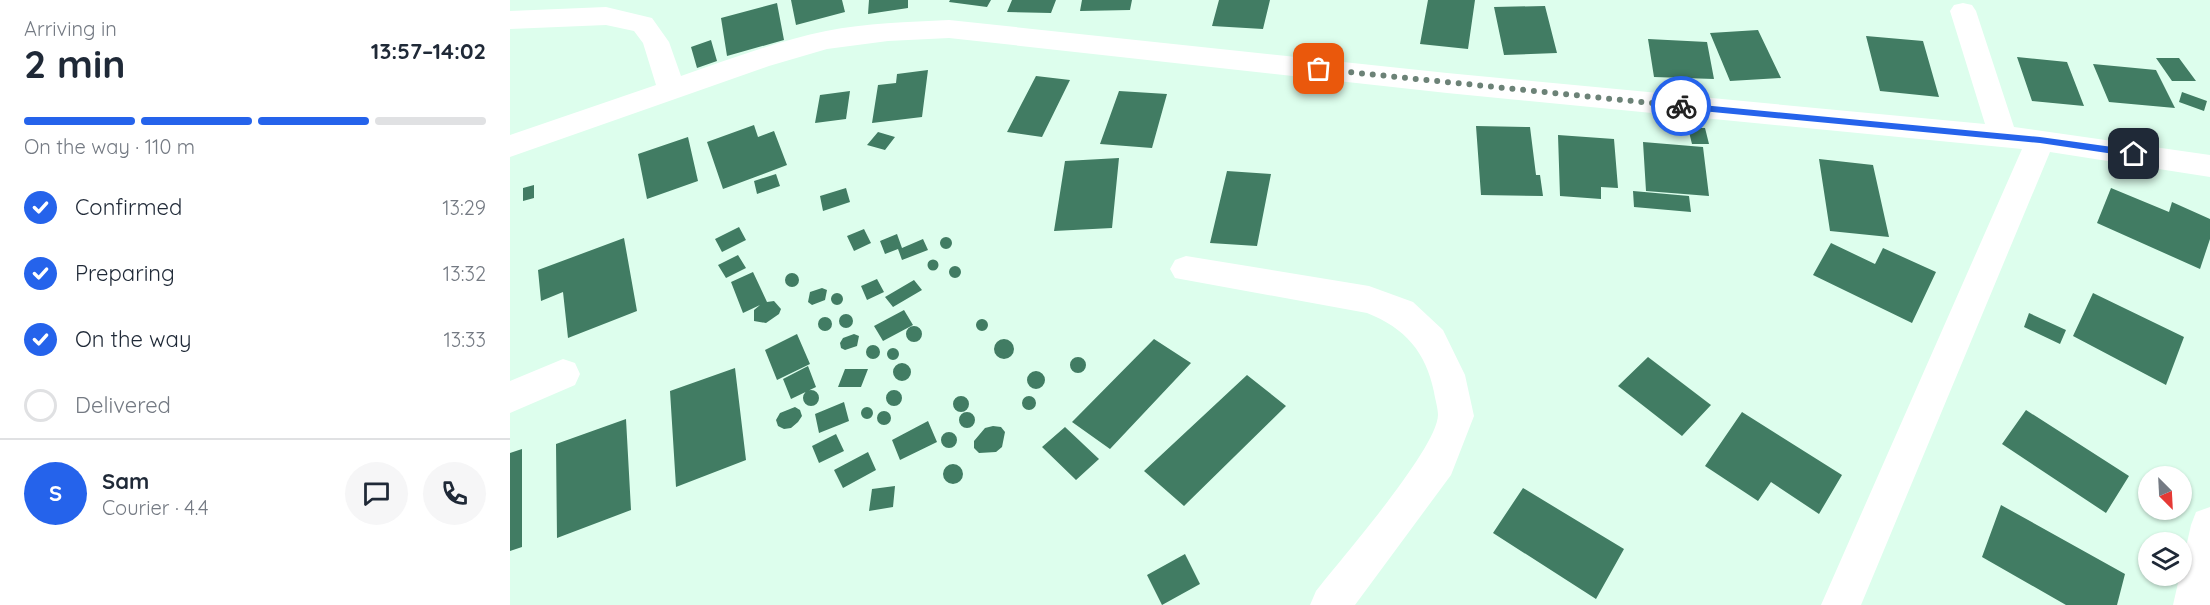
<!DOCTYPE html>
<meta charset="utf-8">
<style>
:root{--surface:#fff;--page:#f6f6f7;--text:#1f2937;--muted:#747a83;--line:#e0e1e3;--accent:#2563eb}
body{margin:0;font-family:Quicksand,sans-serif;background:var(--page);color:var(--text);height:100vh;display:flex;flex-direction:column;font-size:22px;white-space:nowrap}
*{box-sizing:border-box;margin:0}
p{font-size:20px;color:var(--muted)}
.icon{flex:none;width:33px;height:33px;fill:none;stroke:currentColor;stroke-width:2;stroke-linecap:round;stroke-linejoin:round}
.map{position:relative;flex:1;overflow:hidden}
.side{display:flex;flex-direction:column;background:var(--surface);width:510px}
.side>*{flex:none}
.needle{width:39px;rotate:156deg}
.controls{position:absolute;left:1628px;top:466px;display:grid;gap:12px}
.controls a{display:grid;place-items:center;width:54px;height:54px;border-radius:50%;background:var(--surface);box-shadow:0 2px 4px #0004;font-size:30px}
.pin{position:absolute;display:grid;place-items:center;width:51px;height:51px;color:#fff;margin:-26px;border-radius:12px;box-shadow:0 3px 9px #0006}
.courier{position:absolute;display:grid;place-items:center;width:60px;height:60px;margin:-30px;border:4px solid #2563eb;border-radius:50%;background:#fff;color:#222;box-shadow:0 2px 8px #0007}
.headline em{font-style:normal;font-weight:800}
.headline div{display:flex;flex-direction:column-reverse}
.headline{display:flex;align-items:center;justify-content:space-between;height:102px;padding:0 24px}
h1{font-size:39px;font-weight:800;line-height:45px}
.bar{display:grid;grid-template-columns:repeat(4,1fr);gap:9px 6px;align-content:center;height:72px;padding:0 24px}
.bar i{height:8px;border-radius:4px;background:var(--line)}
.bar .selected{background:var(--accent)}
.bar p{grid-column:span 4}
.line{display:flex;align-items:center;gap:15px;padding:0 24px;border-top:2px solid var(--line)}
.line div{flex:1}
.round{display:grid;place-items:center;flex:none;width:63px;height:63px;border-radius:32px;background:var(--page)}
ol{padding:0 24px;list-style:none}
li{display:flex;align-items:center;gap:18px;height:66px}
li p{margin-inline-start:auto}
li .icon{padding:6px;border-radius:50%;background:var(--accent);color:#fff;stroke-width:4}
li:last-child{color:var(--muted)}
li i{width:33px;height:33px;border:3px solid var(--line);border-radius:50%}
main{display:flex;flex:1;min-height:0}
.map>svg:first-child{display:block}
.building{fill:#417c63}
.lines{fill:none;stroke-linecap:round;stroke-linejoin:round}
.street{fill:#fff;fill-rule:evenodd}
.secondary{fill:#fff;fill-rule:evenodd}
.route{fill:#2563eb}
.done{stroke:#6c8277;stroke-width:6;stroke-dasharray:0 10.8}
</style>
<main>
<section class="side">
<div class="headline"><div><h1>2 min</h1><p>Arriving in</p></div><em>13:57–14:02</em></div>
<div class="bar"><i class="selected"></i><i class="selected"></i><i class="selected"></i><i></i><p>On the way · 110 m</p></div>
<ol>
<li><svg class="icon" aria-label="check" viewBox="0 0 24 24"><path d="M5 12l5 5 9-10"/></svg>Confirmed<p>13:29</p></li>
<li><svg class="icon" aria-label="check" viewBox="0 0 24 24"><path d="M5 12l5 5 9-10"/></svg>Preparing<p>13:32</p></li>
<li><svg class="icon" aria-label="check" viewBox="0 0 24 24"><path d="M5 12l5 5 9-10"/></svg>On the way<p>13:33</p></li>
<li><i></i>Delivered</li>
</ol>
<div class="line" style="height:108px"><b class="round" style="background:var(--accent);color:#fff">S</b><div><b>Sam</b><p>Courier · 4.4</p></div><a class="round"><svg class="icon" aria-label="chat" viewBox="0 0 24 24"><path d="M4 5h16v11H9l-5 4z"/></svg></a><a class="round"><svg class="icon" aria-label="phone" viewBox="0 0 24 24"><path d="M5 4h4l2 5-3 2q2 4 5 5l2-3 5 2v4C11 20 4 13 5 4z"/></svg></a></div>
</section>
<div class="map">
<svg width="1700" height="605" viewBox="0 0 1700 605">
<rect width="100%" height="100%" fill="#ddfeed"/>
<path class="building" d="M281,0H332L335,12L286,25Z
M359,0H398V8L358,14Z
M440,0H481L477,7L439,2Z
M502,0H546L541,13L497,12Z
M572,0H622L620,10L570,11Z
M709,0H760L753,29L702,26Z
M918,0H965L958,49L910,44Z
M267,3L274,40L217,56L211,18Z
M1035,6L1047,53L994,55L984,7Z
M1248,30L1271,78L1220,81L1200,33Z
M1356,36L1413,41L1429,97L1370,91Z
M1138,39L1197,42L1204,79L1144,77Z
M201,40L207,61L187,68L181,47Z
M1507,57L1557,62L1574,106L1522,101Z
M1646,58H1669L1686,81H1662Z
M1583,64L1646,70L1665,108L1599,102Z
M418,70L412,117L362,123L368,85L386,83L387,74Z
M526,76L560,80L532,137L497,132Z
M340,91L336,119L305,123L310,95Z
M609,91L657,94L642,148L590,144Z
M1672,92L1697,101L1694,111L1669,102Z
M244,125L248,137L264,131L277,165L213,189L197,142Z
M966,126L1020,127L1026,175H1030L1033,196L971,195Z
M1178,128H1195L1199,144H1182Z
M368,132L385,137L375,150L357,145Z
M1048,135L1104,139L1108,188L1091,187V199L1050,196Z
M178,137L188,181L137,199L128,154Z
M1133,142L1193,147L1199,196L1136,191Z
M609,158L602,228L544,231L555,161Z
M1309,159L1363,165L1379,237L1320,231Z
M717,171L761,174L747,246L700,243Z
M266,174L270,186L247,194L244,181Z
M24,185V198L13,201V188Z
M336,188L340,202L313,211L310,196Z
M1601,188L1659,212L1662,202L1700,219V239L1690,269L1587,223Z
M1123,191L1179,196L1181,212L1124,207Z
M229,227L236,240L212,252L205,239Z
M354,229L361,243L344,251L337,236Z
M387,234L392,248L413,239L418,250L392,260L388,249L375,254L370,241Z
M430 243a6 6 0 1 1 12 0a6 6 0 1 1-12 0Z
M114,238L127,311L58,338L53,292L31,301L28,270Z
M1321,243L1365,264L1373,248L1426,272L1402,323L1303,275Z
M228,255L236,268L216,278L208,265Z
M417.5 265a5.5 5.5 0 1 1 11 0a5.5 5.5 0 1 1-11 0Z
M439 272a6 6 0 1 1 12 0a6 6 0 1 1-12 0Z
M243,272L257,302L264,301L271,309L269,314L256,323L244,321V310L250,305L233,313L221,282Z
M275 280a7 7 0 1 1 14 0a7 7 0 1 1-14 0Z
M367,279L374,292L357,300L351,286Z
M404,280L412,290L383,307L375,297Z
M312,288L317,290L315,300L302,305L298,302L300,292Z
M321 299a6 6 0 1 1 12 0a6 6 0 1 1-12 0Z
M1583,293L1674,337L1656,385L1563,336Z
M394,310L403,325L373,341L364,326Z
M1519,313L1556,330L1550,344L1514,327Z
M329 321a7 7 0 1 1 14 0a7 7 0 1 1-14 0Z
M308 324a7 7 0 1 1 14 0a7 7 0 1 1-14 0Z
M466 325a6 6 0 1 1 12 0a6 6 0 1 1-12 0Z
M396 334a8 8 0 1 1 16 0a8 8 0 1 1-16 0Z
M287,334L300,364L267,380L255,350Z
M344,334L349,336L347,346L335,350L331,348L330,343L333,338Z
M644,339L681,363L600,449L562,422Z
M484 349a10 10 0 1 1 20 0a10 10 0 1 1-20 0Z
M356 352a7 7 0 1 1 14 0a7 7 0 1 1-14 0Z
M377 354a6 6 0 1 1 12 0a6 6 0 1 1-12 0Z
M560 365a8 8 0 1 1 16 0a8 8 0 1 1-16 0Z
M1138,357L1201,405L1172,436L1108,386Z
M383 372a9 9 0 1 1 18 0a9 9 0 1 1-18 0Z
M298,366L306,387L281,399L273,379Z
M225,368L236,460L166,487L160,391Z
M335,369H358L351,387H328Z
M517 380a9 9 0 1 1 18 0a9 9 0 1 1-18 0Z
M737,375L776,406L674,506L634,471Z
M293 398a8 8 0 1 1 16 0a8 8 0 1 1-16 0Z
M376 398a8 8 0 1 1 16 0a8 8 0 1 1-16 0Z
M443 404a8 8 0 1 1 16 0a8 8 0 1 1-16 0Z
M512 403a7 7 0 1 1 14 0a7 7 0 1 1-14 0Z
M334,402L339,421L309,433L305,414Z
M285,407L290,410L292,416L288,422L281,428L274,429L268,426L266,420L270,413Z
M351 413a6 6 0 1 1 12 0a6 6 0 1 1-12 0Z
M1516,410L1619,476L1596,513L1492,444Z
M367 418a7 7 0 1 1 14 0a7 7 0 1 1-14 0Z
M1232,412L1332,475L1309,514L1261,482L1248,501L1195,466Z
M449 420a8 8 0 1 1 16 0a8 8 0 1 1-16 0Z
M116,419L121,510L47,538L46,444Z
M418,421L427,442L390,460L382,440Z
M483,426L491,427L495,432L492,447L486,452L469,453L464,448V441L475,428Z
M555,427L589,459L566,480L532,447Z
M431 440a8 8 0 1 1 16 0a8 8 0 1 1-16 0Z
M326,434L334,451L309,463L302,446Z
M12,449V547L0,551V453Z
M358,452L366,470L333,488L324,470Z
M433 474a10 10 0 1 1 20 0a10 10 0 1 1-20 0Z
M385,486L383,507L359,511L362,489Z
M1013,488L1114,549L1086,599L983,533Z
M1491,505L1615,574L1607,605H1556L1472,557Z
M675,554L690,584L652,605L637,575Z"/>
<g class="lines">
<path class="street" d="M1453,3L1462,5L1466,11L1504,127L1700,155V177L1540,152L1351,605H1311L1512,149L937,93L439,38L378,41L317,49L259,66L0,157V135L146,85L133,43L124,31L96,25L0,29V11L96,7L142,18L159,42L171,76C218,60 267,41 316,31C356,23 398,22 439,20L937,73L1475,124L1440,11L1444,5Z
M676,256L859,286L903,302L933,330L955,375L964,416L941,475L845,605H800L806,591C831,559 927,449 928,415C928,408 925,399 924,392C916,352 895,328 857,313L665,278L660,269L665,260Z
M53,359L65,363L70,374L65,385L0,413V381Z"/>
<path class="secondary" d="M1700,507V605H1663L1681,525L1686,512Z"/>
</g>
<path class="route" d="M1171,103L1530,137L1624,150L1628,154L1624,157L1530,143L1171,109L1167,106Z"/>
<g class="lines">
<path class="done" d="M809,69L1171,106"/>
</g>
</svg>
<div class="controls">
<a><svg class="needle" viewBox="-14 -14 28 28"><path d="M0-13l5 13h-10z" fill="#e53935"/><path d="M0 13l5-13h-10z" fill="#747a83"/></svg></a>
<a><svg class="icon" aria-label="layers" viewBox="0 0 24 24"><path d="M12 4l9 5-9 5-9-5zM3 14l9 5 9-5"/></svg></a>
</div>
<div class="pin" style="left:809px;top:69px;background:#ea580c"><svg class="icon" aria-label="bag" viewBox="0 0 24 24"><path d="M5 8h14l-1 12H6zM9 8a3 3 0 0 1 6 0"/></svg></div>
<div class="pin" style="left:1624px;top:154px;background:#1f2937"><svg class="icon" aria-label="home" viewBox="0 0 24 24"><path d="M3 11l9-7 9 7M6 9v11h12V9"/></svg></div>
<div class="courier" style="left:1171px;top:106px"><svg class="icon" aria-label="bike" viewBox="0 0 24 24"><circle cx="6" cy="16" r="4"/><circle cx="18" cy="16" r="4"/><path d="M6 16l4-8h5l3 8M10 8l3 8H6M13 5h3"/></svg></div>
</div>
</main>
